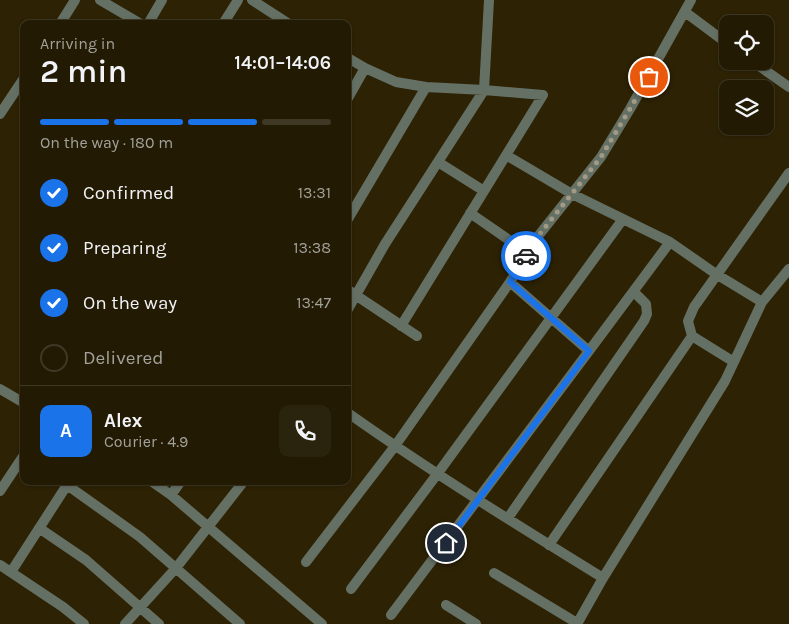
<!DOCTYPE html>
<meta charset="utf-8">
<style>
:root{--surface:#221a03;--page:#2a230d;--text:#f1f3f6;--muted:#a2a19a;--line:#3f3825;--accent:#1a73e8}
body{margin:0;font-family:Karla,sans-serif;background:var(--page);color:var(--text);height:100vh;display:flex;flex-direction:column;font-size:19px;white-space:nowrap}
*{box-sizing:border-box;margin:0}
p{font-size:16px;color:var(--muted)}
.icon{flex:none;width:28px;height:28px;fill:none;stroke:currentColor;stroke-width:2;stroke-linecap:round;stroke-linejoin:round}
.map{position:relative;flex:1;overflow:hidden}
.side{position:absolute;left:20px;top:20px;width:331px;height:465px;display:flex;flex-direction:column;background:var(--surface);border-radius:10px;box-shadow:0 1px 4px #0004,0 0 0 1px var(--line)}
.side>*{flex:none}
.tools{position:absolute;left:719px;top:15px;display:grid;gap:10px}
.tools a{display:grid;place-items:center;width:55px;height:55px;border-radius:10px;background:var(--surface);box-shadow:0 1px 4px #0004,0 0 0 1px var(--line);font-size:25px}
.pin{position:absolute;display:grid;place-items:center;width:42px;height:42px;color:#fff;margin:-21px;border:2px solid #fff;border-radius:50%;box-shadow:0 1px 5px #0007}
.courier{position:absolute;display:grid;place-items:center;width:50px;height:50px;margin:-25px;border:4px solid #1a73e8;border-radius:50%;background:#fff;color:#222;box-shadow:0 1px 6px #0007}
.summary em{font-style:normal;font-weight:600}
.summary div{display:flex;flex-direction:column-reverse}
.summary{display:flex;align-items:center;justify-content:space-between;height:85px;padding:0 20px}
h1{font-size:32px;font-weight:600;line-height:38px}
.bar{display:grid;grid-template-columns:repeat(4,1fr);gap:8px 5px;align-content:center;height:60px;padding:0 20px}
.bar i{height:6px;border-radius:4px;background:var(--line)}
.bar .on{background:var(--accent)}
.bar p{grid-column:span 4}
.line{display:flex;align-items:center;gap:12px;padding:0 20px;border-top:1px solid var(--line)}
.line div{flex:1}
.round{display:grid;place-items:center;flex:none;width:52px;height:52px;border-radius:10px;background:var(--page)}
ol{padding:0 20px;list-style:none}
li{display:flex;align-items:center;gap:15px;height:55px}
li p{margin-inline-start:auto}
li .icon{padding:5px;border-radius:50%;background:var(--accent);color:#fff;stroke-width:4}
li:last-child{color:var(--muted)}
li i{width:28px;height:28px;border:2px solid var(--line);border-radius:50%}
.map>svg:first-child{display:block}
.lines{fill:none;stroke-linecap:round;stroke-linejoin:round}
.street{stroke:#657065;stroke-width:10}
.done{stroke:#a29a84;stroke-width:5;stroke-dasharray:0 9}
.route{stroke:#1a73e8;stroke-width:6}
</style>
<div class="map">
<svg width="789" height="624" viewBox="0 0 789 624">
<rect width="100%" height="100%" fill="#2d2204"/>
<g class="lines">
<path class="street" d="M100,0L141,24
M252,0L289,24
M685,12L728,44
M60,24L75,0
M148,24L162,0
M223,24L238,0
M348,58L365,68L396,82L426,87L348,219
M752,61L789,87
M348,98L365,68
M0,114L24,78
M438,162L484,191
M470,213L528,253
M623,219L670,242L716,274L762,302
M348,290L417,336
M348,309L385,244L481,95L484,90L489,0
M401,326L543,95L484,90L426,87
M589,351L670,242
M734,362L692,336L688,321L694,307L789,173
M0,389L24,403
M348,413C430,471 517,525 603,578
M69,481L67,485L140,537L240,624
M151,481L171,495L322,624
M0,491L24,455
M171,495L181,481
M508,518L644,321L647,314L646,304L634,292
M39,528L86,560L159,624
M549,545L692,336
M306,562L395,446L510,282L539,235L601,157L630,109L691,0
M0,565L63,607L84,624
M11,572L67,485
M494,573L577,623
M351,589L438,473L623,219L572,194L506,155
M446,605L476,624
M391,615L589,351L510,282
M125,624L176,568L244,481
M577,624L603,578L725,381L762,302L789,269"/>
</g>
<g class="lines">
<path class="done" d="M526,256L539,235L601,157L649,77"/>
<path class="route" d="M446,543L589,351L510,282L526,256"/>
</g>
</svg>
<div class="tools">
<a><svg class="icon" aria-label="locate" viewBox="0 0 24 24"><circle cx="12" cy="12" r="6"/><path d="M12 2v4M12 18v4M2 12h4M18 12h4"/></svg></a>
<a><svg class="icon" aria-label="layers" viewBox="0 0 24 24"><path d="M12 4l9 5-9 5-9-5zM3 14l9 5 9-5"/></svg></a>
</div>
<div class="pin" style="left:649px;top:77px;background:#ea580c"><svg class="icon" aria-label="bag" viewBox="0 0 24 24"><path d="M5 8h14l-1 12H6zM9 8a3 3 0 0 1 6 0"/></svg></div>
<div class="pin" style="left:446px;top:543px;background:#1f2937"><svg class="icon" aria-label="home" viewBox="0 0 24 24"><path d="M3 11l9-7 9 7M6 9v11h12V9"/></svg></div>
<div class="courier" style="left:526px;top:256px"><svg class="icon" aria-label="car" viewBox="0 0 24 24"><path d="M5 17H2v-5l4-1 3-4h7l3 4 3 1v5h-3M9 17h6M6 11h13"/><circle cx="7" cy="17" r="2"/><circle cx="17" cy="17" r="2"/></svg></div>
<section class="side">
<div class="summary"><div><h1>2 min</h1><p>Arriving in</p></div><em>14:01–14:06</em></div>
<div class="bar"><i class="on"></i><i class="on"></i><i class="on"></i><i></i><p>On the way · 180 m</p></div>
<ol>
<li><svg class="icon" aria-label="check" viewBox="0 0 24 24"><path d="M5 12l5 5 9-10"/></svg>Confirmed<p>13:31</p></li>
<li><svg class="icon" aria-label="check" viewBox="0 0 24 24"><path d="M5 12l5 5 9-10"/></svg>Preparing<p>13:38</p></li>
<li><svg class="icon" aria-label="check" viewBox="0 0 24 24"><path d="M5 12l5 5 9-10"/></svg>On the way<p>13:47</p></li>
<li><i></i>Delivered</li>
</ol>
<div class="line" style="height:90px"><b class="round" style="background:var(--accent);color:#fff">A</b><div><b>Alex</b><p>Courier · 4.9</p></div><a class="round"><svg class="icon" aria-label="phone" viewBox="0 0 24 24"><path d="M5 4h4l2 5-3 2q2 4 5 5l2-3 5 2v4C11 20 4 13 5 4z"/></svg></a></div>
</section>
</div>
